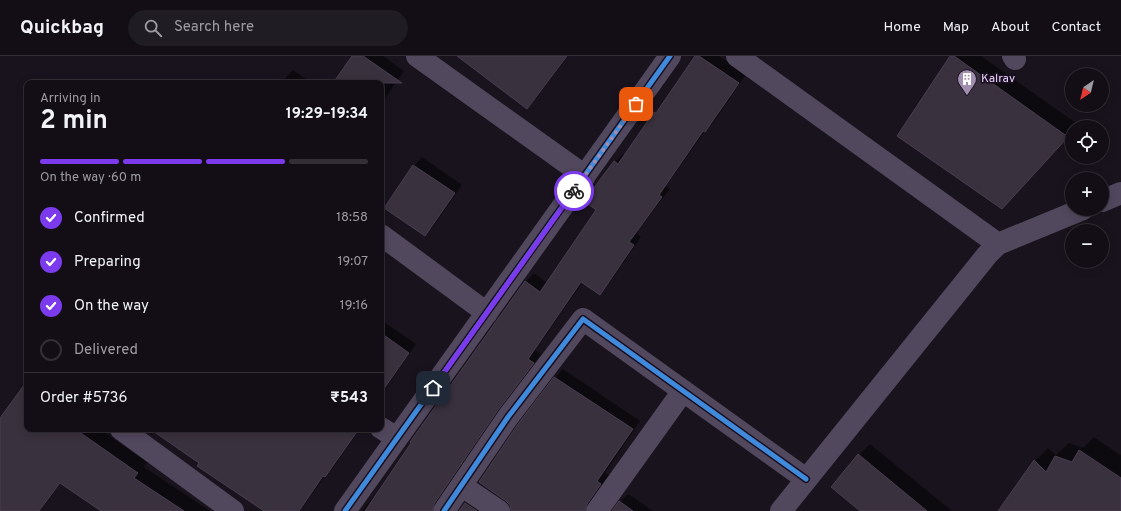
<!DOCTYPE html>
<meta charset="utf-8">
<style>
:root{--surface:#130e16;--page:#201c23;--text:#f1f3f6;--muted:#9d9ca1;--line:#322e35;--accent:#7c3aed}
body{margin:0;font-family:Overpass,sans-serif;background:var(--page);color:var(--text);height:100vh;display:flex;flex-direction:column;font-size:15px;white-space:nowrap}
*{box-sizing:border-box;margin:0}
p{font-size:13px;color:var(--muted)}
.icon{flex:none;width:22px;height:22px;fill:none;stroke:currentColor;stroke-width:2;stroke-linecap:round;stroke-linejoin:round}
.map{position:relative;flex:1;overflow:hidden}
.panel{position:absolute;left:24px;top:24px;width:360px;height:352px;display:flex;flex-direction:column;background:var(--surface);border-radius:8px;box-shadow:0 2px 10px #0003,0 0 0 1px var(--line)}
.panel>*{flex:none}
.needle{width:26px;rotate:215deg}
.fabs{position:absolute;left:1065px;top:12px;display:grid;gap:8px}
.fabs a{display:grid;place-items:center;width:44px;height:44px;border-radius:50%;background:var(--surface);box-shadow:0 2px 10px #0003,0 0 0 1px var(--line);font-size:20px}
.pin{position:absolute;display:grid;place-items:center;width:34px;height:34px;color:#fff;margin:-17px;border-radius:8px;box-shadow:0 2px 6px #0006}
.courier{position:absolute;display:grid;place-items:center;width:40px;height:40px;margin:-20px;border:3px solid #7c3aed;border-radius:50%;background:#fff;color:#222;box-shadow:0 1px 5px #0007}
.overview em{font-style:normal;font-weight:700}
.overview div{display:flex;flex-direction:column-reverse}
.overview{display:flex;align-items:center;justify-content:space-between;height:68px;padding:0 16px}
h1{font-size:26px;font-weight:700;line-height:30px}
.bar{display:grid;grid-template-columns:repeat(4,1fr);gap:6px 4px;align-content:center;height:48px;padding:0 16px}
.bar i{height:5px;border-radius:3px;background:var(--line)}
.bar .selected{background:var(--accent)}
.bar p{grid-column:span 4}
.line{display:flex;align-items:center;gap:10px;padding:0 16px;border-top:1px solid var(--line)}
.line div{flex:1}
ol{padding:0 16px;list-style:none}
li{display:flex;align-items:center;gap:12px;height:44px}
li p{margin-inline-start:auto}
li .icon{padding:4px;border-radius:50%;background:var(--accent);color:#fff;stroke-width:4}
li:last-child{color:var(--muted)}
li i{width:22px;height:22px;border:2px solid var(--line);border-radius:50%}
header{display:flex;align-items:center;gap:24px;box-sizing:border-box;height:56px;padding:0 20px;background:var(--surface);border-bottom:1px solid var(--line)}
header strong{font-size:19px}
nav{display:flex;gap:22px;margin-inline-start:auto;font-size:14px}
.search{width:280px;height:36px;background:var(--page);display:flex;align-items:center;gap:10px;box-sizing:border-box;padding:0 14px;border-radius:22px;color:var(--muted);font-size:15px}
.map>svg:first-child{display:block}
.shadow{fill:#0007}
.building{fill:#3a313f;stroke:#493d50}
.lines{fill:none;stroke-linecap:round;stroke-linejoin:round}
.minor{stroke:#52485e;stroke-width:22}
.cycleway-casing{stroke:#1a0f21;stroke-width:8}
.cycleway{stroke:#408adc;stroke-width:5}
.done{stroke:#a08eaf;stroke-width:4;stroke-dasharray:0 7.2}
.route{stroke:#7c3aed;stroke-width:5}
.labels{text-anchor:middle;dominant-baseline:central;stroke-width:3.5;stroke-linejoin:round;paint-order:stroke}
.poi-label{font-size:12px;fill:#e9d1fd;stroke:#1a0f21;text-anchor:start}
</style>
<header>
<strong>Quickbag</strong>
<div class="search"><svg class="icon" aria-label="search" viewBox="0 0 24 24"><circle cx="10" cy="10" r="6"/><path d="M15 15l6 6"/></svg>Search here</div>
<nav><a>Home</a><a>Map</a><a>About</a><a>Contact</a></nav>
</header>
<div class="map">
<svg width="1121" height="455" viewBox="0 0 1121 455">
<rect width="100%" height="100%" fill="#19131d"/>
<path class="shadow" d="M353,0H383L404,15L381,48V27H334Z
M458,0H568L537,41L527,51Z
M696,0H719L746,18L713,67L705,75L666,130L670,133L636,177L641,181L608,229L600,237L583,226L535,294L541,298L506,344L442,439L439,445L443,455H362L367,448L375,440H376L525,226L534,217L547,227L597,154L585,145L615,106L623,98L625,99L655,57L663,48Z
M951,0H981L1079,69L1077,71H1072V76L1002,152Z
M293,14L312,27H281Z
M422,101L462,129L433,171L425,179L385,151L414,110Z
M381,264L416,288L387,330L381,336Z
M563,313L640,365L605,417L609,419L595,438L592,445L596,455H512L519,369L555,322Z
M27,329V373H100L147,406L144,411L210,455H103L61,427L40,455H0V364Z
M152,373H360L333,412L325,420L300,455H266L201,407Z
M1094,381L1120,399L1121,398V455H999L1035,405L1048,392L1056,399L1069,387L1083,392Z
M870,388L952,455H861L859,399Z
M628,438L653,455H614L620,446Z
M474,439L497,455H460L465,448Z"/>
<path class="building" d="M352,0H363L402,27H333Z
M457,0H567L527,53Z
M695,0H699L739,27L705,76L703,75L659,139L662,141L629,186L634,189L600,239L581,226L528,303L534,307L498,354L434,448L432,455H365L411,387L410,386L525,225L540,236L596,154L584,145L614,105L618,108L654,56L656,57Z
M950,0H954L1068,81L1002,153L897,80Z
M413,109L455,137L425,180L384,152Z
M381,277L409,297L381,337Z
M554,321L633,373L597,425L601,428L587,448L585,455H511L510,449L506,445L479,426L518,368Z
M27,325V373H75L138,417L134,422L184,455H101L60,427L39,455H0V362Z
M150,373H359L325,421L323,420L299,455H264L197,410L199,407Z
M1079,394L1121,422V455H998L1034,404L1046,416L1055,400L1072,406Z
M858,398L927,455H860L831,431Z
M619,445L633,455H612Z
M465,447L477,455H459Z"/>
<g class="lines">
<path class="minor" d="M417,0L585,120
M737,0L998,188L1083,153
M1013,0L1015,3
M1102,145L1121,137
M381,179L487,257
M381,372L397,382
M121,373L233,455
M462,430L499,455
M345,455L670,0
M444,455L508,361L583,263L806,423
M597,455L683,335
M781,455L987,199L998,188"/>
<g class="cycleway-casing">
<path id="cycleway" d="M345,455L670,0
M444,455L508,361L583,263L806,423"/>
</g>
<use href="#cycleway" class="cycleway"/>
</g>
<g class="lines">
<path class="done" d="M574,135L636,48"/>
<path class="route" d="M433,332L574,135"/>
</g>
<defs>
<g id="building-pin" transform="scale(1)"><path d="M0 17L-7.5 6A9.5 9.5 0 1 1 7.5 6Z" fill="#a08eaf" stroke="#1a0f21"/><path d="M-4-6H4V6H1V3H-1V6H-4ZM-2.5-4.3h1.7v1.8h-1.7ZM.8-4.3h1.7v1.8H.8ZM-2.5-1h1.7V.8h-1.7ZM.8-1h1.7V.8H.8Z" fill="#fff"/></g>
</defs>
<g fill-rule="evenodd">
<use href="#building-pin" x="967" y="23"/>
</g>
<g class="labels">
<g class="poi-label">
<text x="981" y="23">Kalrav</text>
</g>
</g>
</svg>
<div class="fabs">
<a><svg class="needle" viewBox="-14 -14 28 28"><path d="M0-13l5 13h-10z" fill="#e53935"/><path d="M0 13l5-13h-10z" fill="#9d9ca1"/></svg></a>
<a><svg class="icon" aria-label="locate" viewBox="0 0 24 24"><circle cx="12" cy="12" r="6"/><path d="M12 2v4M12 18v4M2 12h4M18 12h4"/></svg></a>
<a>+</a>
<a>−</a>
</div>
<div class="pin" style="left:636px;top:48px;background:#ea580c"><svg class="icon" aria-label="bag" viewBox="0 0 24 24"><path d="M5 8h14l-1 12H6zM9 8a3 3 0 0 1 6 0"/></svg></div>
<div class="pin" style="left:433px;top:332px;background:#1f2937"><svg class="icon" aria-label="home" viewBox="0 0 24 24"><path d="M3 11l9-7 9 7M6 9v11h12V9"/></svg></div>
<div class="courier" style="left:574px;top:135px"><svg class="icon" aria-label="bike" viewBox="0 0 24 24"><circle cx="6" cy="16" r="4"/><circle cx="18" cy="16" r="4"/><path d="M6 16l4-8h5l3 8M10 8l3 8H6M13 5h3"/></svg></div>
<section class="panel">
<div class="overview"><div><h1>2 min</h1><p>Arriving in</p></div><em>19:29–19:34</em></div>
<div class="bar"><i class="selected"></i><i class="selected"></i><i class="selected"></i><i></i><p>On the way · 60 m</p></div>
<ol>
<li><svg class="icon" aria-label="check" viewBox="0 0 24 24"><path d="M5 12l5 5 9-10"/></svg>Confirmed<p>18:58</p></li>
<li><svg class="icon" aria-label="check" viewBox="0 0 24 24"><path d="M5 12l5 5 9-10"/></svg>Preparing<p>19:07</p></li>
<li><svg class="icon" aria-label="check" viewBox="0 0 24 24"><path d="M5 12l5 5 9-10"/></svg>On the way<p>19:16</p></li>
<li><i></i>Delivered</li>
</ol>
<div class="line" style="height:52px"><div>Order #5736</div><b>₹543</b></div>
</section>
</div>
